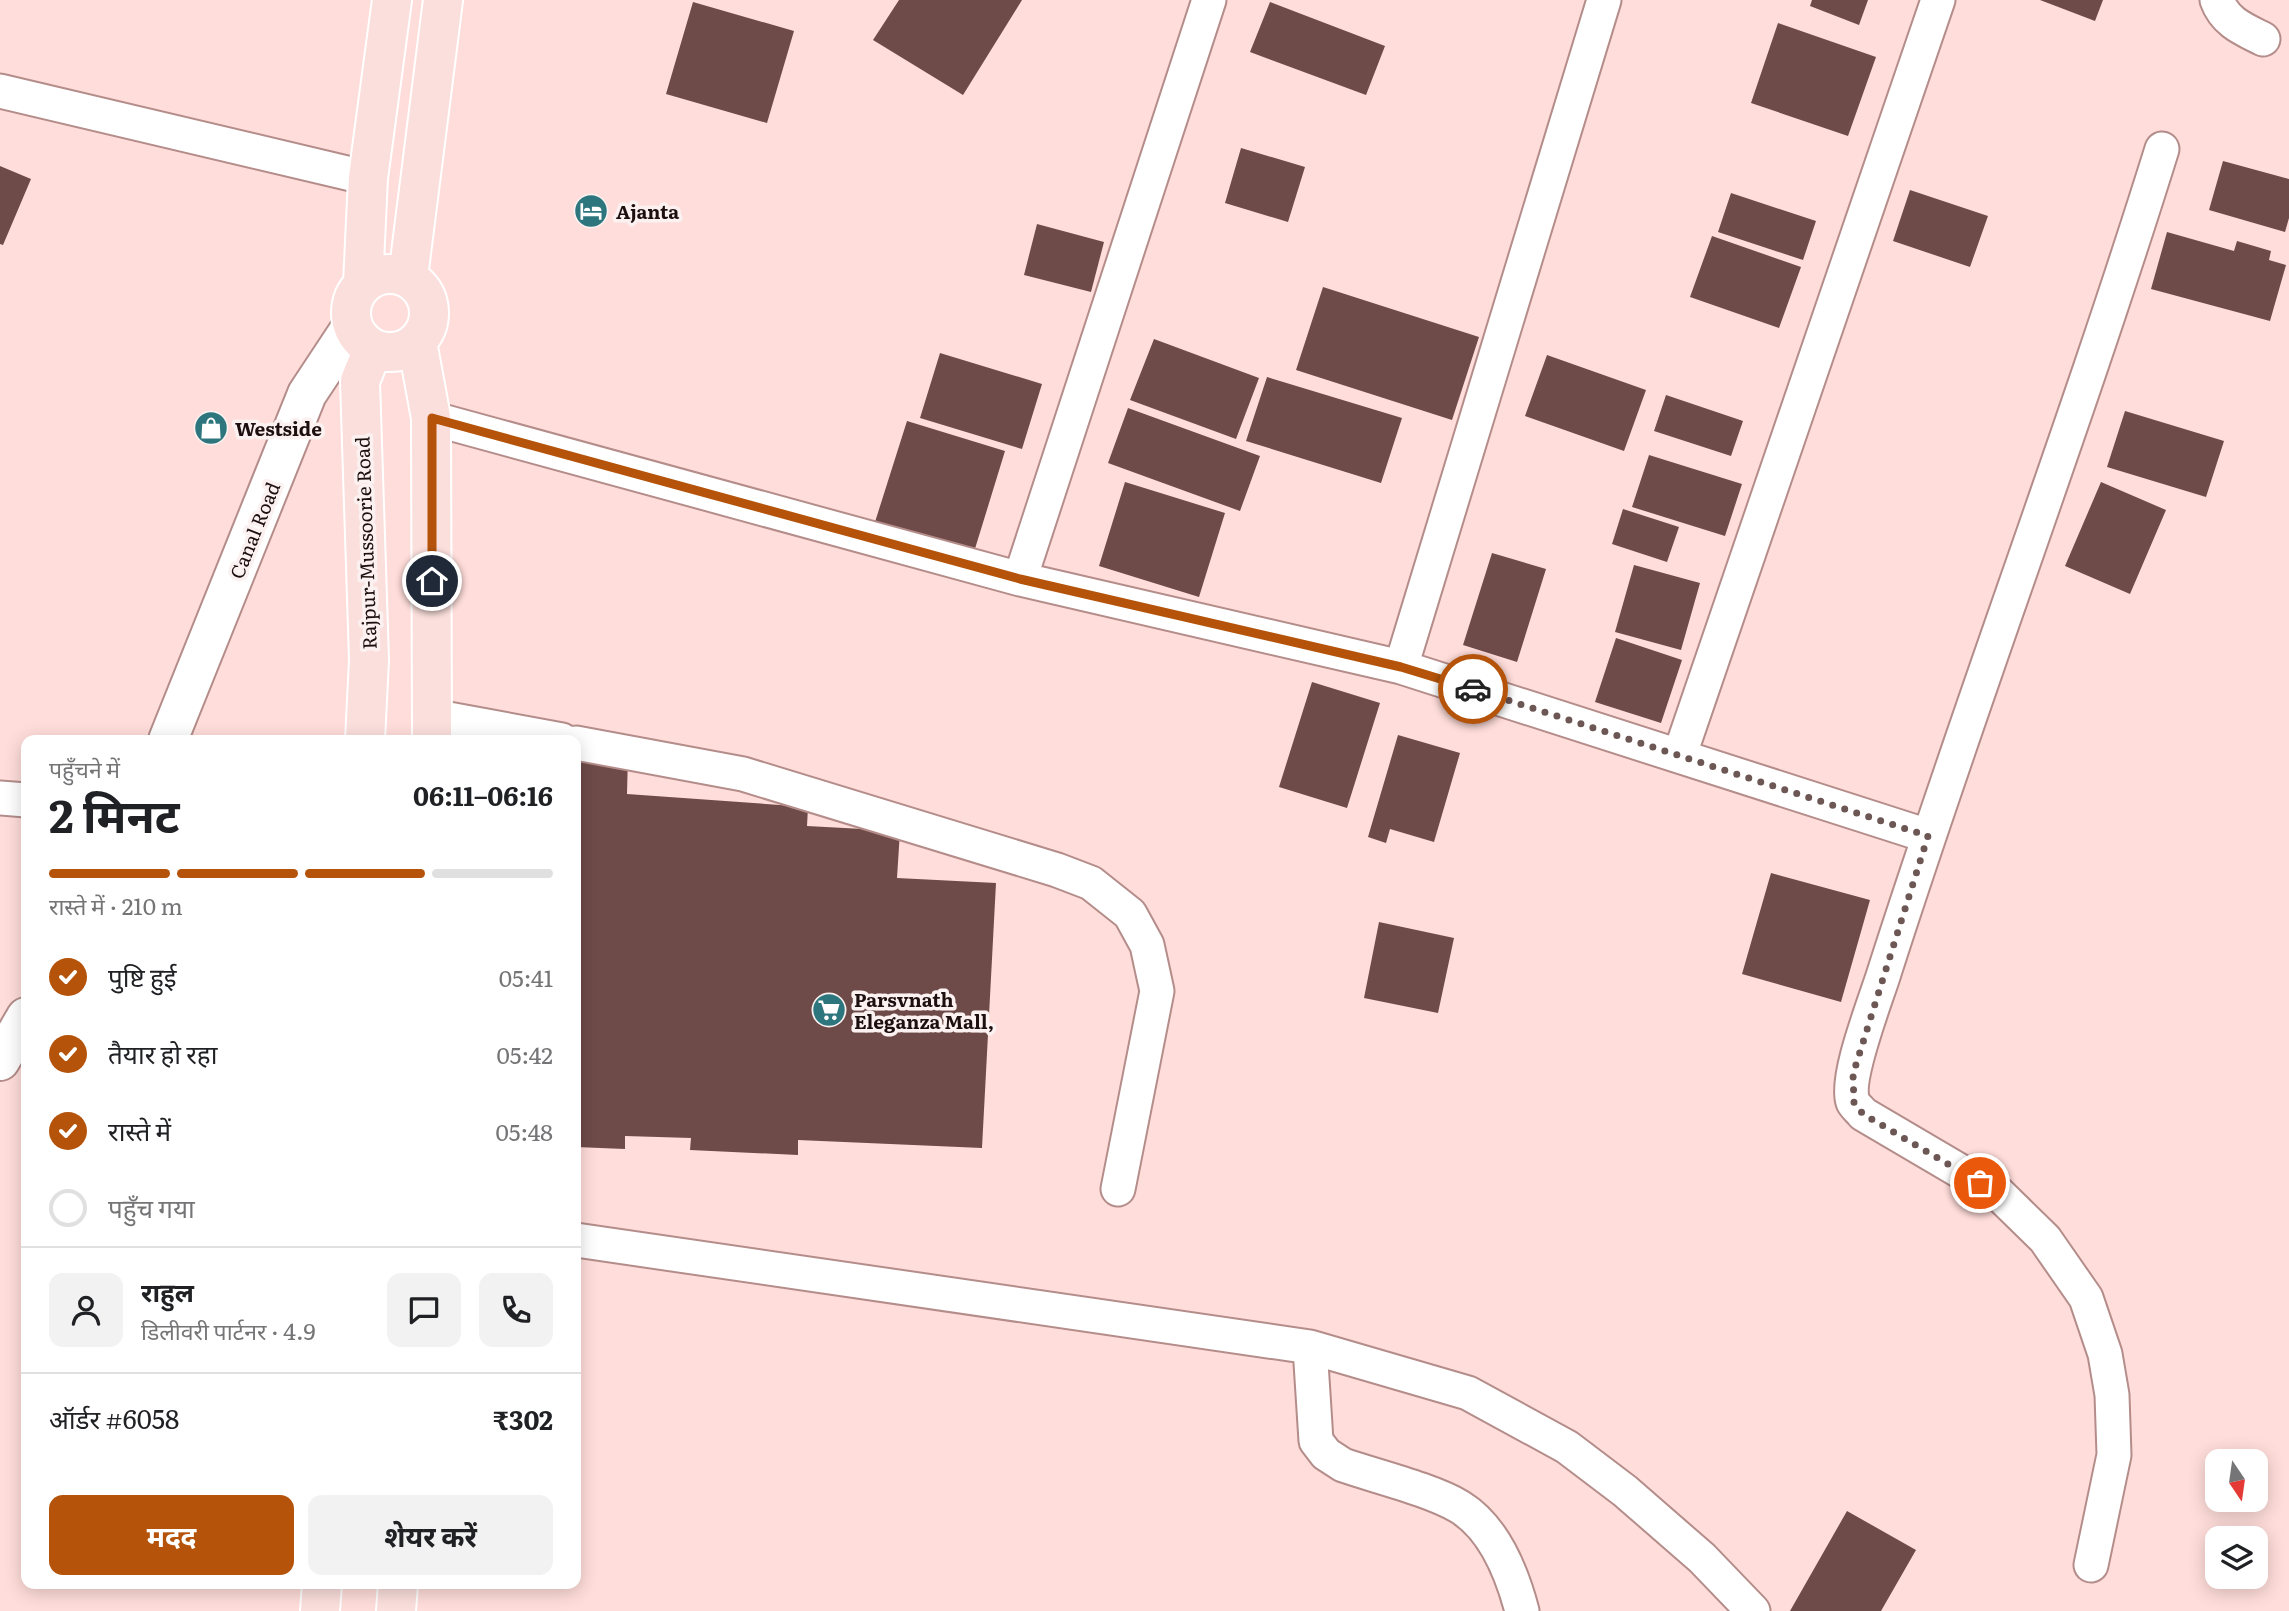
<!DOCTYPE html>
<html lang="hi">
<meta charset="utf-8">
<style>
:root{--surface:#fff;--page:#f2f2f2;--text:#202124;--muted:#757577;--line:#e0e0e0;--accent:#b45309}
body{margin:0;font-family:Literata,"Noto Sans Devanagari",serif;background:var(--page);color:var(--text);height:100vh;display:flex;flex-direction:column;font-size:26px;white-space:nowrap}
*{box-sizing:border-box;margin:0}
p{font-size:23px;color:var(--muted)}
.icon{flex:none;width:38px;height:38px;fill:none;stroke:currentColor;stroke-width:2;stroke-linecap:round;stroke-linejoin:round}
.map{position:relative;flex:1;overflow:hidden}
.details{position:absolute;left:21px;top:735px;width:560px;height:854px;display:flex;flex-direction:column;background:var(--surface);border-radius:14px;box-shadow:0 4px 18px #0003}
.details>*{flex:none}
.needle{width:46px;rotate:167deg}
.buttons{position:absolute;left:2205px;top:1449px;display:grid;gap:14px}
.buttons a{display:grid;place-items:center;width:63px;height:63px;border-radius:14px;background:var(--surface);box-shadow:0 4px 18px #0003;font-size:35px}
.pin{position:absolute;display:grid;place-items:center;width:60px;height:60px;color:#fff;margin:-30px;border:4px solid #fff;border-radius:50%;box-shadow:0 2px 7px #0007}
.courier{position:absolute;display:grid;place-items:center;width:70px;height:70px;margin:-35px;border:5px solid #b45309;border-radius:50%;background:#fff;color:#222;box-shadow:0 2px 9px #0007}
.summary em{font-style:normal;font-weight:700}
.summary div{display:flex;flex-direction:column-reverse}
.summary{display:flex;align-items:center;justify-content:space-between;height:119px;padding:0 28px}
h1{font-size:46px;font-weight:700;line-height:52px}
.bar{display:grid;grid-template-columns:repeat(4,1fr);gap:10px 7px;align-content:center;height:84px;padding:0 28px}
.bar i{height:9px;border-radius:5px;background:var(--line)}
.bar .selected{background:var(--accent)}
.bar p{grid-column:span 4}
.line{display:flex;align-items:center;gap:18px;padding:0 28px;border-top:2px solid var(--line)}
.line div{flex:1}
.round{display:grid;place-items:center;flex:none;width:74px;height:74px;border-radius:14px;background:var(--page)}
ol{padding:0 28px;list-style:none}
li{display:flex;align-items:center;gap:21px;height:77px}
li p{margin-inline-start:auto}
li .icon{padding:7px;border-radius:50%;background:var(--accent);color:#fff;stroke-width:4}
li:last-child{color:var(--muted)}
li i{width:38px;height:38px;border:4px solid var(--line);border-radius:50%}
.action{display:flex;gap:14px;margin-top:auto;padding:14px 28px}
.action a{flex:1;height:80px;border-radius:14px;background:var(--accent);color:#fff;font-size:28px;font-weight:700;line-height:80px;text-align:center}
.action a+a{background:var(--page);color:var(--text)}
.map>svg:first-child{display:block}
.building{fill:#6e4b48}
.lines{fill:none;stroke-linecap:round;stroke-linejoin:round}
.street-casing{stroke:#b48d8a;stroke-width:37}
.secondary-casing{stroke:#b48d8a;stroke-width:42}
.primary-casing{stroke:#fff;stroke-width:42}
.street{stroke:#fff;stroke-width:33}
.secondary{stroke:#fff;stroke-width:38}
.primary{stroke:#fbdfdc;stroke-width:38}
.done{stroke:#6c5755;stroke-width:7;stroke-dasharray:0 12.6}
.route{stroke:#b45309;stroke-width:9}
.labels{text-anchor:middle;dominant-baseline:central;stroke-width:7;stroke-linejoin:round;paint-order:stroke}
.poi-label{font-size:19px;font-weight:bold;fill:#1d0f0e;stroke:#faf1f0;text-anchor:start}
.street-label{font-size:19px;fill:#1d0f0e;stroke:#faf1f0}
</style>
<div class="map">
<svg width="2289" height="1611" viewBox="0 0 2289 1611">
<rect width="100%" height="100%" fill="#ffddda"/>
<path class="building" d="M899,0H1022L963,95L873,40Z
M1812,0H1868L1859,25L1810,6Z
M2040,0H2103L2095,21Z
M693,2L794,31L767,123L666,94Z
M1270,2L1385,46L1366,95L1250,52Z
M1778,23L1876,57L1848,136L1751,103Z
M1241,148L1305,167L1288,222L1225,203Z
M2223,161L2289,179V218L2285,232L2209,210Z
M0,166L31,179L3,245L0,244Z
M1910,190L1988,216L1970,267L1893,241Z
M1731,193L1816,221L1803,260L1718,232Z
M1037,224L1104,242L1091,292L1024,275Z
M2167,232L2234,251L2237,241L2271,251L2269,260L2286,265L2270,321L2151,289Z
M1712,236L1801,267L1779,328L1690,297Z
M1323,287L1479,337L1452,420L1296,370Z
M1154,339L1259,378L1236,439L1130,400Z
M940,353L1042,384L1022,449L920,418Z
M1547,355L1646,390L1624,451L1525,416Z
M1267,377L1402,418L1381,483L1246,441Z
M1666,395L1743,421L1731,456L1654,431Z
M1128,408L1260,456L1240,511L1108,463Z
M2125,411L2224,441L2206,497L2107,467Z
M907,421L1005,451L974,552L875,522Z
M1649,455L1742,484L1725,536L1632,507Z
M1125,482L1225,513L1199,597L1099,566Z
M2101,482L2166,510L2130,594L2065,566Z
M1623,509L1679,527L1667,562L1612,544Z
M1492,553L1546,569L1517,662L1463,645Z
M1634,565L1700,583L1681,650L1615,632Z
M1616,638L1682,660L1661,723L1595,702Z
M1312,682L1380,703L1347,808L1279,787Z
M1398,735L1460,753L1434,842L1390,829L1386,843L1368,837Z
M576,753L628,755L627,794L808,807L807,826L900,831L897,878L996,883L982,1148L798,1140V1155L690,1150L691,1138L625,1136V1149L576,1147Z
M1771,873L1870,900L1841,1002L1742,974Z
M1379,922L1454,938L1438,1013L1364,998Z
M1847,1511L1916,1550L1881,1611H1790Z"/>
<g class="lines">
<g class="street-casing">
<path id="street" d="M2217,0C2225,22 2243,29 2263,39
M0,91L368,178
M431,418L1020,579L1401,667L1928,836
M1020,579L1209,0
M1401,667L1604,0
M432,716L562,740
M576,743L743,774L1057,870L1091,883L1130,914L1147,945L1157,991L1118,1189
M1680,754L1938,0
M0,798L26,800
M576,1240L1310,1347L1468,1393L1567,1447L1625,1491L1702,1558L1753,1611
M1310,1347L1316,1441L1326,1454L1343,1465C1375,1476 1432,1490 1460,1507C1494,1528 1512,1573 1522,1611
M2091,1565L2114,1455L2112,1395L2105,1354L2086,1298L2045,1239L1999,1194L1863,1114C1860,1110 1855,1106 1853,1102C1844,1078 1877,997 1885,970C1973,695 2076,425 2162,149"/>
</g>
<g class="secondary-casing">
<path id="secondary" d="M168,740L307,394L352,326
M0,1061L26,1017"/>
</g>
<g class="primary-casing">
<path id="primary" d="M351 313a39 39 0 1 1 78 0a39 39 0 1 1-78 0Z
M408,277L443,0
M363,284L368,178L392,0
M417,342L431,418L432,740
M365,740L369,660L360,381L373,349
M320,1611L322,1584
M396,1611L398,1584"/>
</g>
<use href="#street" class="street"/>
<use href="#secondary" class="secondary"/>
<use href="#primary" class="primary"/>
</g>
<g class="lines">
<path class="done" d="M1473,689L1928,836L1853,1074L1854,1103L1863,1114L1980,1183"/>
<path class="route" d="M432,581V418L1020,579L1401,667L1473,689"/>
</g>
<defs>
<g id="hotel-disc" transform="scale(1.75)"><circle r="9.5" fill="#2e767e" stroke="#faf1f0"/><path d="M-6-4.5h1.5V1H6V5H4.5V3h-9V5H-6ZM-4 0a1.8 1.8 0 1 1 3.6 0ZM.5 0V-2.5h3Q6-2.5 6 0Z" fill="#fff"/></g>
<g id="shop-disc" transform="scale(1.75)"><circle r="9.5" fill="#2e767e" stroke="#faf1f0"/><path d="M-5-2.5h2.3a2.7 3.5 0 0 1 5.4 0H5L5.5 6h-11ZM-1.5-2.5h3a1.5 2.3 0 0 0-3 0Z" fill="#fff"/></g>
<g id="supermarket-disc" transform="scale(1.75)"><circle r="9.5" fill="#2e767e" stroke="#faf1f0"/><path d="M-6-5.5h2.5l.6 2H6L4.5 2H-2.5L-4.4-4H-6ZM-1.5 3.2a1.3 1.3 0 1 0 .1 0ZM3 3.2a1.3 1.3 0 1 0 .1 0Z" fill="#fff"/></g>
</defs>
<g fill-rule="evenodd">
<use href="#hotel-disc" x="591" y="211"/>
<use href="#shop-disc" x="211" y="428"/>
<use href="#supermarket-disc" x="829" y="1010"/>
</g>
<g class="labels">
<g class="poi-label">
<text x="616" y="211">Ajanta</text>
<text x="235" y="428">Westside</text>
<text x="854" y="999">Parsvnath<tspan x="854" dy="22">Eleganza Mall,</tspan></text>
</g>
<g class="street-label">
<text transform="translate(254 530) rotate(-68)">Canal Road</text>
<text transform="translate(365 543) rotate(-92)">Rajpur-Mussoorie Road</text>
</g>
</g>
</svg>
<div class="buttons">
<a><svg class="needle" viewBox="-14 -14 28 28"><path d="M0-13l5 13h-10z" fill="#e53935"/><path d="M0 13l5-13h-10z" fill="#757577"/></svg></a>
<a><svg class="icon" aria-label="layers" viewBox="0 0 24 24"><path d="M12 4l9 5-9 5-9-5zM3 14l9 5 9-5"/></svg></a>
</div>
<div class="pin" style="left:1980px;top:1183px;background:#ea580c"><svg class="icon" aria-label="bag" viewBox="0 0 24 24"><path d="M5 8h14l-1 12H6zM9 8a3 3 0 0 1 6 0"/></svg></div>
<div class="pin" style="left:432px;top:581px;background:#1f2937"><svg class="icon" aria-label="home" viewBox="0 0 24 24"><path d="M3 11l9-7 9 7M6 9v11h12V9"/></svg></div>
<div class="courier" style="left:1473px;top:689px"><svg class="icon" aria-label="car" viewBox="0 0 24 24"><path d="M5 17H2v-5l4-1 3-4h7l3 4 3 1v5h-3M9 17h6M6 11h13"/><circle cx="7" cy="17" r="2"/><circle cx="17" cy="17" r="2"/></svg></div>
<section class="details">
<div class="summary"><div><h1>2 मिनट</h1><p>पहुँचने में</p></div><em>06:11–06:16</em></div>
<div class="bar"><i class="selected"></i><i class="selected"></i><i class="selected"></i><i></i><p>रास्ते में · 210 m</p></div>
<ol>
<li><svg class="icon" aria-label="check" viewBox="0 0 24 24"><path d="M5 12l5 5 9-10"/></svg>पुष्टि हुई<p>05:41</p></li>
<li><svg class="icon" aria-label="check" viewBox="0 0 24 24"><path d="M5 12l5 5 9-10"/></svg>तैयार हो रहा<p>05:42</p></li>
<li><svg class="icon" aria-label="check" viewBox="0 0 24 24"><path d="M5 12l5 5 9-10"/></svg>रास्ते में<p>05:48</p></li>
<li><i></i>पहुँच गया</li>
</ol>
<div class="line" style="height:126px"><a class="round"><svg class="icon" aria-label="person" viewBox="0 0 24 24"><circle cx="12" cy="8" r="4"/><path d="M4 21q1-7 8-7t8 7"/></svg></a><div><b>राहुल</b><p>डिलीवरी पार्टनर · 4.9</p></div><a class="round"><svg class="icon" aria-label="chat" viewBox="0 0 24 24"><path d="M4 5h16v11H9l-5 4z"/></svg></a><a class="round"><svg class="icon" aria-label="phone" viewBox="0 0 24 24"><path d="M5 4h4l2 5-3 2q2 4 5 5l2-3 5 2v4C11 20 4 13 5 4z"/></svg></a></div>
<div class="line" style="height:91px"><div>ऑर्डर #6058</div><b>₹302</b></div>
<div class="action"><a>मदद</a><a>शेयर करें</a></div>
</section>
</div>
